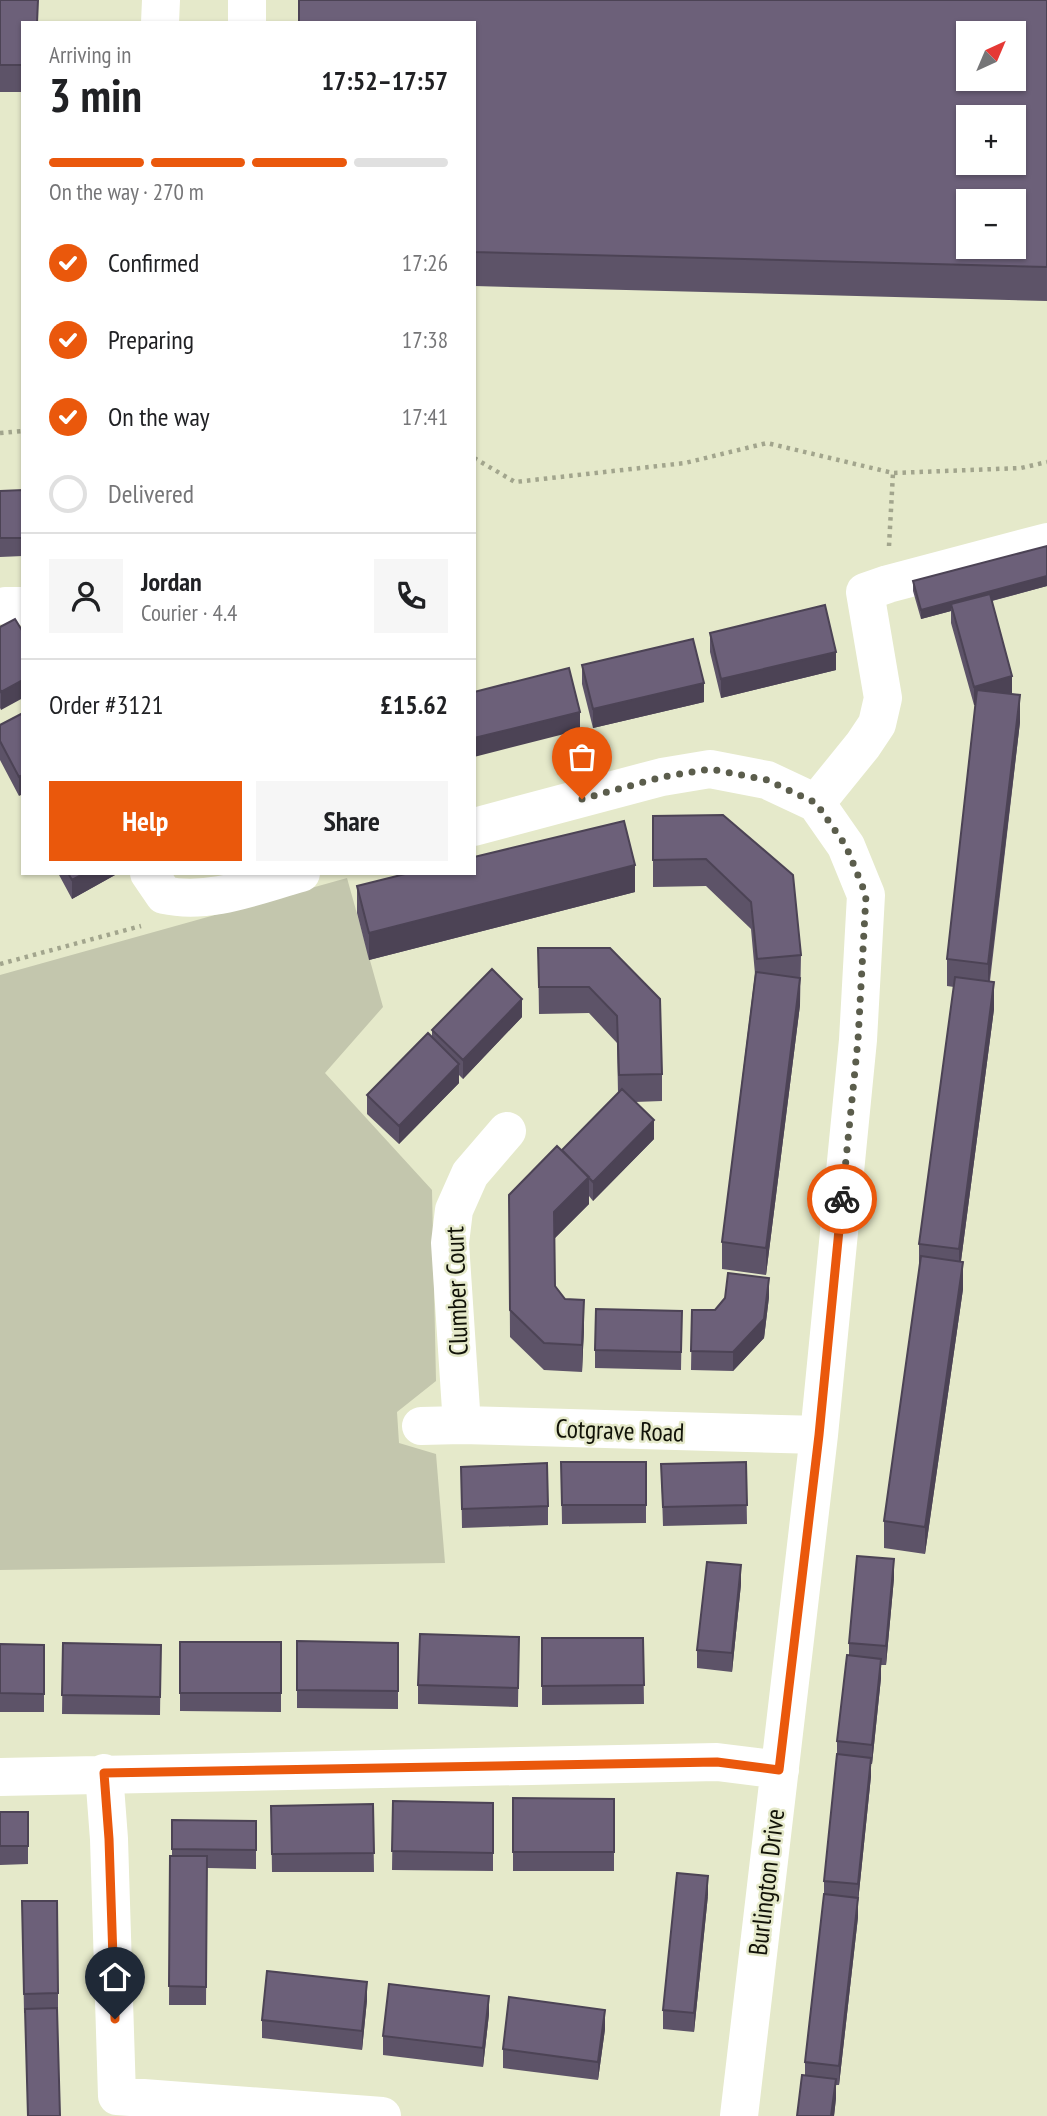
<!DOCTYPE html>
<meta charset="utf-8">
<style>
:root{--surface:#fff;--page:#f6f6f6;--text:#202124;--muted:#757577;--line:#e0e0e0;--accent:#ea580c}
body{margin:0;font-family:"PT Sans Narrow",sans-serif;background:var(--page);color:var(--text);height:100vh;display:flex;flex-direction:column;font-size:26px;white-space:nowrap}
*{box-sizing:border-box;margin:0}
p{font-size:23px;color:var(--muted)}
.icon{flex:none;width:38px;height:38px;fill:none;stroke:currentColor;stroke-width:2;stroke-linecap:round;stroke-linejoin:round}
.map{position:relative;flex:1;overflow:hidden}
.drawer{position:absolute;left:21px;top:21px;width:455px;height:854px;display:flex;flex-direction:column;background:var(--surface);border-radius:0px;box-shadow:0 2px 5px #0004}
.drawer>*{flex:none}
.needle{width:46px;rotate:44deg}
.fabs{position:absolute;left:956px;top:21px;display:grid;gap:14px}
.fabs a{display:grid;place-items:center;width:70px;height:70px;border-radius:0px;background:var(--surface);box-shadow:0 2px 5px #0004;font-size:35px}
.pin{position:absolute;display:grid;place-items:center;width:60px;height:60px;color:#fff;margin:-72px -30px;border-radius:50% 50% 50% 0;rotate:-45deg;box-shadow:0 0 7px #0007}
.pin .icon{rotate:45deg}
.courier{position:absolute;display:grid;place-items:center;width:70px;height:70px;margin:-35px;border:5px solid #ea580c;border-radius:50%;background:#fff;color:#222;box-shadow:0 2px 9px #0007}
.overview em{font-style:normal;font-weight:800}
.overview div{display:flex;flex-direction:column-reverse}
.overview{display:flex;align-items:center;justify-content:space-between;height:119px;padding:0 28px}
h1{font-size:46px;font-weight:800;line-height:52px}
.bar{display:grid;grid-template-columns:repeat(4,1fr);gap:10px 7px;align-content:center;height:84px;padding:0 28px}
.bar i{height:9px;border-radius:5px;background:var(--line)}
.bar .selected{background:var(--accent)}
.bar p{grid-column:span 4}
.line{display:flex;align-items:center;gap:18px;padding:0 28px;border-top:2px solid var(--line)}
.line div{flex:1}
.round{display:grid;place-items:center;flex:none;width:74px;height:74px;border-radius:0px;background:var(--page)}
ol{padding:0 28px;list-style:none}
li{display:flex;align-items:center;gap:21px;height:77px}
li p{margin-inline-start:auto}
li .icon{padding:7px;border-radius:50%;background:var(--accent);color:#fff;stroke-width:4}
li:last-child{color:var(--muted)}
li i{width:38px;height:38px;border:4px solid var(--line);border-radius:50%}
.action{display:flex;gap:14px;margin-top:auto;padding:14px 28px}
.action a{flex:1;height:80px;border-radius:0px;background:var(--accent);color:#fff;font-size:28px;font-weight:800;line-height:80px;text-align:center}
.action a+a{background:var(--page);color:var(--text)}
.map>svg:first-child{display:block}
.green{fill:#c3c6ad}
.lines{fill:none;stroke-linecap:round;stroke-linejoin:round}
.path{stroke:#a2a58d;stroke-width:4.5;stroke-dasharray:3.5 5;stroke-linecap:butt}
.minor{stroke:#fff;stroke-width:38}
.wall{fill:#5d5368}
.shaded-wall{fill:#4c4355}
.building{fill:#6c6079;stroke:#4c4355;stroke-width:2;fill-rule:evenodd}
.done{stroke:#5b5d4c;stroke-width:7;stroke-dasharray:0 12.6}
.route{stroke:#ea580c;stroke-width:9}
.labels{text-anchor:middle;dominant-baseline:central;stroke-width:5;stroke-linejoin:round;paint-order:stroke}
.street-label{font-size:26px;fill:#111208;stroke:#e5e9ca}
</style>
<div class="map">
<svg width="1047" height="2116" viewBox="0 0 1047 2116">
<rect width="100%" height="100%" fill="#e5e9ca"/>
<path class="green" d="M347,878L383,1007L325,1073L432,1190L436,1381L397,1412L399,1443L436,1454L445,1563L0,1570V975Z"/>
<g class="lines">
<path class="path" d="M0,433L23,431
M474,458L515,482L685,463L767,443L893,473L1021,468L1047,462
M889,546L893,473
M0,964L141,926"/>
<path class="minor" d="M160,23L161,0
M247,23V0
M5,606H23
M816,803L863,745L877,724L883,698L865,592L888,584L1047,542
M474,827L662,777L710,769L767,780L816,803L846,846L866,895L858,1040L819,1435L739,2116
M149,873L164,895C210,905 257,885 301,873
M462,1425L450,1243L454,1210L470,1174L507,1131
M421,1426L462,1425L819,1435
M104,1773L109,1839L117,2096L382,2116
M0,1777L717,1762L780,1770"/>
</g>
<path class="wall" d="M0,0H38V23H23V92H0Z
M1047,0V301L474,286V23Z
M23,490V556L0,557V491Z
M1047,546V586L992,601L1012,694L1020,722L990,981L994,1009L961,1261L963,1289L925,1554L884,1548V1521L919,1270V1244L954,987L947,986V959L975,705H974L951,623V611L921,619L913,591V581Z
M15,619L1,710L0,708V627Z
M710,633L836,670L721,698L710,652Z
M582,665L704,702L593,728L582,684Z
M23,713L19,796L0,760V725Z
M723,815L801,955L800,1005L766,1275L722,1269V1242L755,974L751,929L706,886L653,887V816Z
M58,873H115V875L72,899Z
M357,886L635,892L369,960L357,913Z
M538,948H610L662,1074V1101L635,1102L654,1139L593,1201L589,1196V1204L554,1239L555,1286L584,1327L582,1372L544,1370L510,1337L509,1195L562,1150L618,1093L617,1043L589,1013L539,1014Z
M522,1017L463,1079L459,1075V1083L399,1144L367,1114V1095L432,1038V1030Z
M769,1297L764,1338L733,1371L691,1370L692,1310H715Z
M682,1311L681,1370L595,1368V1350Z
M561,1462H646V1523L562,1524Z
M746,1462L747,1524L663,1526L661,1464Z
M461,1467L548,1506V1525L462,1528Z
M894,1578L886,1665H881V1678L872,1764H871V1776L858,1902V1917L839,2085H836V2098L834,2116H797L805,2076V2062L824,1894V1881L837,1754V1741L849,1656V1643Z
M741,1584L732,1672L697,1668V1650Z
M519,1637L518,1707L418,1704V1685Z
M542,1638H643L644,1704L542,1705Z
M297,1641L398,1643V1709L297,1708Z
M180,1642H281V1712L180,1711Z
M63,1643L161,1645L160,1715L62,1714Z
M0,1644L44,1645V1712H0Z
M513,1798L614,1799V1871H513Z
M393,1801L493,1803V1871L392,1870Z
M373,1804L374,1872H272L271,1806Z
M0,1812H28V1864L0,1865Z
M172,1820L256,1821V1869L207,1868L206,2005H169L170,1856H172Z
M708,1895L694,2032L663,2029V2010Z
M22,1901L58,1993V2012L24,2013Z
M367,2000L362,2050L262,2038V2020Z
M489,2014L483,2067L383,2055V2036Z
M605,2029L598,2080L503,2068V2049Z"/>
<path class="shaded-wall" d="M1047,576V586L953,611L951,604V611L921,619V610Z
M836,652V670L721,698V679Z
M1012,676V695L974,705V687Z
M23,680V698L1,710V692Z
M704,683V702L593,728V709Z
M1020,695V722L988,991V964Z
M580,712V730L474,757V738Z
M23,775V794L19,796V777Z
M635,865V892L369,960V933Z
M85,873H115V875L72,899V880Z
M800,978V1005L766,1275V1248Z
M994,982V1009L959,1276V1249Z
M522,999V1017L463,1079V1060Z
M459,1064V1083L399,1144V1126Z
M654,1120V1139L593,1201V1182Z
M589,1177V1204L554,1239V1212Z
M963,1262V1289L925,1554V1527Z
M769,1278V1297L764,1338L733,1371V1352Z
M584,1300V1327L582,1372V1345Z
M894,1559V1578L886,1665V1646Z
M741,1565V1584L732,1672V1653Z
M881,1659V1678L872,1764V1745Z
M871,1758V1776L858,1902V1917L839,2085V2066L858,1899V1884Z
M708,1876V1895L694,2032V2013Z
M367,1982V2000L362,2050V2031Z
M489,1996V2014L483,2067V2048Z
M605,2010V2029L598,2080V2062Z
M836,2079V2098L834,2116H831Z"/>
<path class="building" d="M0,0H38L37,23H23V65H0Z
M299,0H1047V267L474,252V23H299ZM968,33H1013V79H968ZM968,117H1013V163H968ZM968,201H1013V247H968Z
M23,490V538H0V491Z
M1047,546V576L921,610L913,581Z
M990,594L1012,676L974,687L951,604Z
M825,605L836,652L721,679L710,633Z
M15,619L23,632V680L1,692L0,689V627Z
M693,639L704,683L593,709L582,665Z
M569,668L580,712L474,738V692Z
M977,690L1020,695L988,964L947,959Z
M23,713V775L19,777L0,741V725Z
M723,815L793,875L801,955L757,959L751,902L706,859L653,860V816Z
M624,821L635,865L369,933L357,886L409,873H474V857Z
M68,873H85L72,880Z
M538,948H610L660,999L662,1074L619,1075L617,1016L589,987H539Z
M492,969L522,999L463,1060L432,1030Z
M756,972L800,978L766,1248L722,1242Z
M955,977L994,982L959,1249L919,1244Z
M428,1033L459,1064L399,1126L367,1095Z
M622,1089L654,1120L593,1182L562,1150Z
M557,1146L589,1177L554,1212L555,1286L565,1299L584,1300L582,1345L544,1343L510,1310L509,1195Z
M921,1256L963,1262L925,1527L884,1521Z
M728,1273L769,1278L764,1319L733,1352L691,1351L692,1310H715L725,1298Z
M596,1309L682,1311L681,1352L595,1350Z
M561,1462H646V1505H562Z
M746,1462L747,1505L663,1507L661,1464Z
M547,1463L548,1506L462,1509L461,1467Z
M857,1556L894,1559L886,1646L849,1643Z
M707,1562L741,1565L732,1653L697,1650Z
M420,1634L519,1637L518,1688L418,1685Z
M542,1638H643L644,1685L542,1686Z
M297,1641L398,1643V1691L297,1690Z
M180,1642H281V1693H180Z
M63,1643L161,1645L160,1697L62,1695Z
M0,1644L44,1645V1694L0,1693Z
M847,1655L881,1659L872,1745L837,1741Z
M837,1754L871,1758L858,1884L824,1881Z
M513,1798L614,1799V1852H513Z
M393,1801L493,1803V1853L392,1851Z
M373,1804L374,1853L272,1854L271,1806Z
M0,1812H28V1846H0Z
M172,1820L256,1821V1850L172,1849Z
M170,1856H207L206,1987L169,1986Z
M677,1873L708,1876L694,2013L663,2010Z
M824,1894L858,1898L839,2066L805,2062Z
M22,1901H57L58,1993L24,1994Z
M267,1971L367,1982L362,2031L262,2020Z
M389,1984L489,1996L483,2048L383,2036Z
M509,1997L605,2010L598,2062L503,2049Z
M57,2008L60,2116H28L25,2009Z
M802,2075L836,2079L831,2116H797Z"/>
<g class="lines">
<path class="done" d="M582,799L662,777L710,769L767,780L816,803L846,846L866,895L858,1040L842,1199"/>
<path class="route" d="M115,2019L109,1839L104,1773L717,1762L779,1770L819,1435L842,1199"/>
</g>
<g class="labels">
<g class="street-label">
<text transform="translate(456 1291) rotate(-92)">Clumber Court</text>
<text transform="translate(620 1430) rotate(2)">Cotgrave Road</text>
<text transform="translate(766 1882) rotate(-83)">Burlington Drive</text>
</g>
</g>
</svg>
<div class="fabs">
<a><svg class="needle" viewBox="-14 -14 28 28"><path d="M0-13l5 13h-10z" fill="#e53935"/><path d="M0 13l5-13h-10z" fill="#757577"/></svg></a>
<a>+</a>
<a>−</a>
</div>
<div class="pin" style="left:582px;top:799px;background:#ea580c"><svg class="icon" aria-label="bag" viewBox="0 0 24 24"><path d="M5 8h14l-1 12H6zM9 8a3 3 0 0 1 6 0"/></svg></div>
<div class="pin" style="left:115px;top:2019px;background:#1f2937"><svg class="icon" aria-label="home" viewBox="0 0 24 24"><path d="M3 11l9-7 9 7M6 9v11h12V9"/></svg></div>
<div class="courier" style="left:842px;top:1199px"><svg class="icon" aria-label="bike" viewBox="0 0 24 24"><circle cx="6" cy="16" r="4"/><circle cx="18" cy="16" r="4"/><path d="M6 16l4-8h5l3 8M10 8l3 8H6M13 5h3"/></svg></div>
<section class="drawer">
<div class="overview"><div><h1>3 min</h1><p>Arriving in</p></div><em>17:52–17:57</em></div>
<div class="bar"><i class="selected"></i><i class="selected"></i><i class="selected"></i><i></i><p>On the way · 270 m</p></div>
<ol>
<li><svg class="icon" aria-label="check" viewBox="0 0 24 24"><path d="M5 12l5 5 9-10"/></svg>Confirmed<p>17:26</p></li>
<li><svg class="icon" aria-label="check" viewBox="0 0 24 24"><path d="M5 12l5 5 9-10"/></svg>Preparing<p>17:38</p></li>
<li><svg class="icon" aria-label="check" viewBox="0 0 24 24"><path d="M5 12l5 5 9-10"/></svg>On the way<p>17:41</p></li>
<li><i></i>Delivered</li>
</ol>
<div class="line" style="height:126px"><a class="round"><svg class="icon" aria-label="person" viewBox="0 0 24 24"><circle cx="12" cy="8" r="4"/><path d="M4 21q1-7 8-7t8 7"/></svg></a><div><b>Jordan</b><p>Courier · 4.4</p></div><a class="round"><svg class="icon" aria-label="phone" viewBox="0 0 24 24"><path d="M5 4h4l2 5-3 2q2 4 5 5l2-3 5 2v4C11 20 4 13 5 4z"/></svg></a></div>
<div class="line" style="height:91px"><div>Order #3121</div><b>£15.62</b></div>
<div class="action"><a>Help</a><a>Share</a></div>
</section>
</div>
